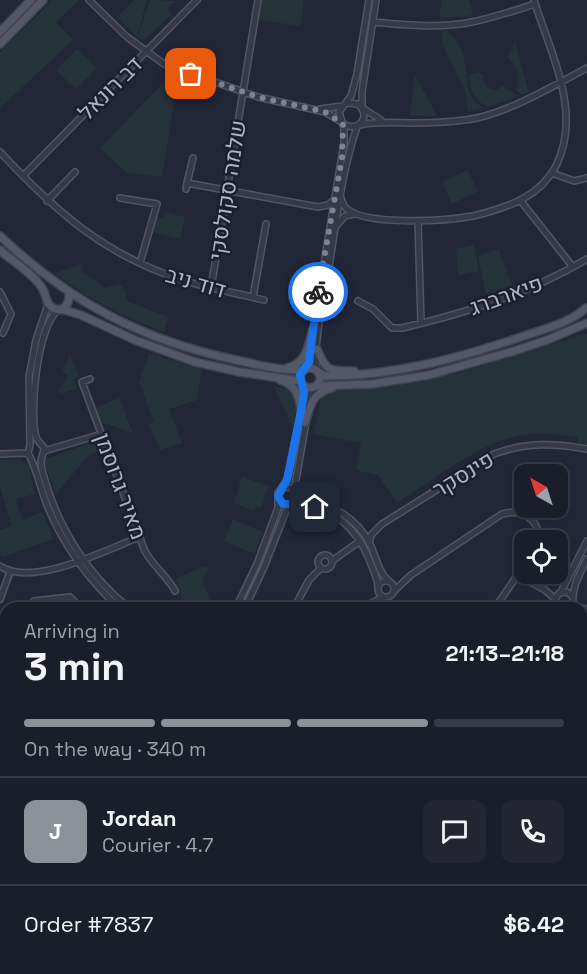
<!DOCTYPE html>
<meta charset="utf-8">
<style>
:root{--surface:#1a1d2a;--page:#232632;--text:#f1f3f6;--muted:#9fa2a8;--line:#383b47;--accent:#8c9099}
body{margin:0;font-family:"Space Grotesk",Heebo,sans-serif;background:var(--page);color:var(--text);height:100vh;display:flex;flex-direction:column;font-size:22px;white-space:nowrap}
*{box-sizing:border-box;margin:0}
p{font-size:20px;color:var(--muted)}
.icon{flex:none;width:33px;height:33px;fill:none;stroke:currentColor;stroke-width:2;stroke-linecap:round;stroke-linejoin:round}
.map{position:relative;flex:1;overflow:hidden}
.sheet{position:absolute;left:0px;top:602px;width:588px;height:374px;display:flex;flex-direction:column;background:var(--surface);border-radius:18px 18px 0 0;box-shadow:0 3px 9px #0003,0 0 0 2px var(--line)}
.sheet>*{flex:none}
.needle{width:39px;rotate:321deg}
.tools{position:absolute;left:514px;top:464px;display:grid;gap:12px}
.tools a{display:grid;place-items:center;width:54px;height:54px;border-radius:12px;background:var(--surface);box-shadow:0 3px 9px #0003,0 0 0 2px var(--line);font-size:30px}
.pin{position:absolute;display:grid;place-items:center;width:51px;height:51px;color:#fff;margin:-26px;border-radius:12px;box-shadow:0 3px 9px #0006}
.courier{position:absolute;display:grid;place-items:center;width:60px;height:60px;margin:-30px;border:4px solid #1a73e8;border-radius:50%;background:#fff;color:#222;box-shadow:0 2px 8px #0007}
.summary em{font-style:normal;font-weight:700}
.summary div{display:flex;flex-direction:column-reverse}
.summary{display:flex;align-items:center;justify-content:space-between;height:102px;padding:0 24px}
h1{font-size:39px;font-weight:700;line-height:45px}
.bar{display:grid;grid-template-columns:repeat(4,1fr);gap:9px 6px;align-content:center;height:72px;padding:0 24px}
.bar i{height:8px;border-radius:4px;background:var(--line)}
.bar .selected{background:var(--accent)}
.bar p{grid-column:span 4}
.line{display:flex;align-items:center;gap:15px;padding:0 24px;border-top:2px solid var(--line)}
.line div{flex:1}
.round{display:grid;place-items:center;flex:none;width:63px;height:63px;border-radius:12px;background:var(--page)}
.map>svg:first-child{display:block}
.green{fill:#233339}
.lines{fill:none;stroke-linecap:round;stroke-linejoin:round}
.minor-casing{stroke:#505463;stroke-width:8}
.major-casing{stroke:#3e4352;stroke-width:10}
.minor{stroke:#353a48;stroke-width:5}
.major{stroke:#535868;stroke-width:7}
.done{stroke:#7e8394;stroke-width:6;stroke-dasharray:0 10.8}
.route{stroke:#1a73e8;stroke-width:8}
.labels{text-anchor:middle;dominant-baseline:central;stroke-width:5;stroke-linejoin:round;paint-order:stroke}
.street-label{font-size:22px;fill:#b0b4c5;stroke:#1b1f2d}
</style>
<div class="map">
<svg width="587" height="974" viewBox="0 0 587 974">
<rect width="100%" height="100%" fill="#222738"/>
<path class="green" d="M52,0H79L56,22L73,40L0,108V52Z
M134,0H147L137,37L117,17Z
M150,0L175,1L167,10L172,14L143,41L138,38V35Z
M262,0H304L300,26L259,20Z
M442,0H469L473,15L439,19Z
M442,31H447C456,38 462,48 464,59C469,78 462,98 485,108L468,112C467,104 467,95 464,88C456,69 441,53 442,31Z
M515,43L529,92L523,95L516,91C521,76 517,67 507,57Z
M77,49L97,68L76,89L56,70Z
M478,72L484,75L483,80L488,88L496,90L503,86L519,96L488,107C475,101 468,90 469,75Z
M172,74L178,77L162,177L127,173L100,148Z
M415,75L437,116H410Z
M467,170L478,191L452,204L442,182Z
M165,212L185,217L180,239L155,233L153,230L156,217L164,219Z
M474,245L479,271L458,275L456,249Z
M499,249L513,290L487,299L478,256Z
M82,264L83,272L105,288L119,284L123,286L127,301L168,317L164,332C123,316 89,300 55,273Z
M587,333V445L578,444V437C560,435 541,432 523,435C478,443 435,479 397,503L378,475L356,470L361,443L314,434L322,395L333,388L407,382L462,372Z
M149,353L202,370L197,400L169,409L182,443L160,450L149,424L154,422L139,382Z
M70,355L79,377L73,380L77,388L60,394L58,390L68,376L62,371Z
M274,386L287,389C300,400 296,414 293,429Z
M119,398L133,433L99,421L94,409Z
M94,442H98L102,449L86,458L56,494L44,462L46,459Z
M20,459L29,466L35,494L16,499L22,520L42,512L54,539L2,557L0,554V530L12,526L0,488V460Z
M242,477L269,486L261,508L256,507L254,511L234,503Z
M233,519L263,532L254,554L224,541Z
M201,567L210,568L202,580L209,598L222,606L221,607C214,608 208,605 202,605C192,605 182,608 172,607L179,604L182,599L176,579Z"/>
<g class="lines">
<g class="minor-casing">
<path id="minor" d="M89,0L127,37L164,64L258,97L325,112L340,121
M373,22C404,25 436,28 467,23C490,19 513,11 535,4
M362,107V92L376,0
M320,109L342,106
M364,109L381,120
M343,124C359,133 372,116 358,104L346,103
M360,125C379,121 396,123 415,123C431,123 449,122 465,120C503,116 553,86 587,68
M0,152C54,210 105,256 183,280C209,289 237,293 264,300
M552,173L574,181L587,178
M23,176L197,0
M187,183L193,158
M186,189L187,183L318,207L328,205L334,200
M120,198L157,204L140,263
M341,198C342,202 343,206 347,209C368,226 446,221 473,216C490,212 508,207 524,198C537,191 549,179 556,166C583,112 550,53 534,0
M520,200L573,267
M47,201L75,172
M418,221L421,323
M337,225L345,216L354,214
M211,288L258,0
M0,292L11,314L3,333
M253,297L266,224
M358,301L373,309L392,328H402C466,313 530,293 587,259
M58,310C37,327 29,411 36,437C38,442 41,444 44,448C44,454 41,456 41,462C41,469 44,477 46,484C61,532 90,577 129,608
M313,331L344,143V128L339,112L351,96L357,74L369,0
M306,369L311,343
M317,370C312,349 324,296 328,273C336,225 341,173 357,127
M90,379L82,382L144,549C151,565 167,575 175,591
M308,406L311,393L315,388
M44,451L102,434
M28,453C37,469 40,488 47,505C63,545 88,579 119,608
M28,453L30,445L29,377L36,340L48,304
M0,454L28,453
M294,491L306,422
M295,492C326,505 354,512 370,544C376,556 378,572 389,581
M292,503C329,505 355,525 369,559C372,568 377,576 378,586
M369,543L371,535L382,524L494,454C526,442 555,443 587,449
M318 562a7 7 0 1 1 14 0a7 7 0 1 1-14 0Z
M332,561L360,541
M0,566C33,588 105,550 140,537
M518,575L545,590L555,599
M378 589a8 8 0 1 1 16 0a8 8 0 1 1-16 0Z
M394,591L411,575L502,514C521,509 540,518 538,540
M561,592L587,541
M0,599L10,572
M28,608L34,601L70,597L81,608
M236,608L257,564L278,508V493L287,480L301,411L304,393L302,385
M245,608L264,567L286,511L295,498L292,489L287,487L282,488
M294,608L309,580L321,568
M362,608L383,597
M495,608L525,564
M558,608L555,599L559,593L567,592L572,596
M570,608L573,602C572,587 580,573 587,559
M582,608L587,610
M0,626L6,629
M582,633L587,636
M582,698L587,691
M582,734L587,727
M0,740L6,728
M582,753L587,757
M0,797L6,799
M582,828L587,834
M582,904L587,909
M0,918L6,913
M0,927L6,922
M91,969L93,974
M145,969L147,974
M359,969V974
M414,969L416,974
M476,969L479,974
M552,969L556,974
M60,974L67,969
M199,974V969
M251,974L252,969
M302,974V969"/>
</g>
<g class="major-casing">
<path id="major" d="M0,32L31,0
M0,44L43,0
M0,236C70,302 141,340 236,360C259,365 281,371 304,370
M0,250C13,262 33,273 42,288C47,295 45,304 53,308C64,314 70,303 69,293
M61,309L81,315L135,340L195,362L240,372L300,381
M317,349C326,372 330,371 354,371
M300 378a10 10 0 1 1 20 0a10 10 0 1 1-20 0Z
M287,368C307,363 308,346 313,329
M319,373L325,376C394,376 459,358 524,336C544,329 570,323 586,308
M280,380C296,385 299,395 301,411
M318,386L372,384L429,375L514,351L547,340L587,323
M305,423C311,404 311,394 332,388"/>
</g>
<use href="#minor" class="minor"/>
<use href="#major" class="major"/>
</g>
<g class="lines">
<path class="done" d="M191,74L258,97L325,112L343,124L342,158L318,292"/>
<path class="route" d="M315,507L304,504H283L278,496L287,480L301,411L304,393L300,375L309,362L318,292"/>
</g>
<g class="labels">
<g class="street-label">
<text transform="translate(110 88) rotate(-45)">דב רונאל</text>
<text transform="translate(227 190) rotate(-81)">שלמה סקולסקי</text>
<text transform="translate(196 282) rotate(16)">דוד ניב</text>
<text transform="translate(506 295) rotate(-20)">פיארברג</text>
<text transform="translate(463 474) rotate(-31)">פינסקר</text>
<text transform="translate(121 486) rotate(70)">מאיר גרוסמן</text>
</g>
</g>
</svg>
<div class="tools">
<a><svg class="needle" viewBox="-14 -14 28 28"><path d="M0-13l5 13h-10z" fill="#e53935"/><path d="M0 13l5-13h-10z" fill="#9fa2a8"/></svg></a>
<a><svg class="icon" aria-label="locate" viewBox="0 0 24 24"><circle cx="12" cy="12" r="6"/><path d="M12 2v4M12 18v4M2 12h4M18 12h4"/></svg></a>
</div>
<div class="pin" style="left:191px;top:74px;background:#ea580c"><svg class="icon" aria-label="bag" viewBox="0 0 24 24"><path d="M5 8h14l-1 12H6zM9 8a3 3 0 0 1 6 0"/></svg></div>
<div class="pin" style="left:315px;top:507px;background:#1f2937"><svg class="icon" aria-label="home" viewBox="0 0 24 24"><path d="M3 11l9-7 9 7M6 9v11h12V9"/></svg></div>
<div class="courier" style="left:318px;top:292px"><svg class="icon" aria-label="bike" viewBox="0 0 24 24"><circle cx="6" cy="16" r="4"/><circle cx="18" cy="16" r="4"/><path d="M6 16l4-8h5l3 8M10 8l3 8H6M13 5h3"/></svg></div>
<section class="sheet">
<div class="summary"><div><h1>3 min</h1><p>Arriving in</p></div><em>21:13–21:18</em></div>
<div class="bar"><i class="selected"></i><i class="selected"></i><i class="selected"></i><i></i><p>On the way · 340 m</p></div>
<div class="line" style="height:108px"><b class="round" style="background:var(--accent);color:#fff">J</b><div><b>Jordan</b><p>Courier · 4.7</p></div><a class="round"><svg class="icon" aria-label="chat" viewBox="0 0 24 24"><path d="M4 5h16v11H9l-5 4z"/></svg></a><a class="round"><svg class="icon" aria-label="phone" viewBox="0 0 24 24"><path d="M5 4h4l2 5-3 2q2 4 5 5l2-3 5 2v4C11 20 4 13 5 4z"/></svg></a></div>
<div class="line" style="height:78px"><div>Order #7837</div><b>$6.42</b></div>
</section>
</div>
